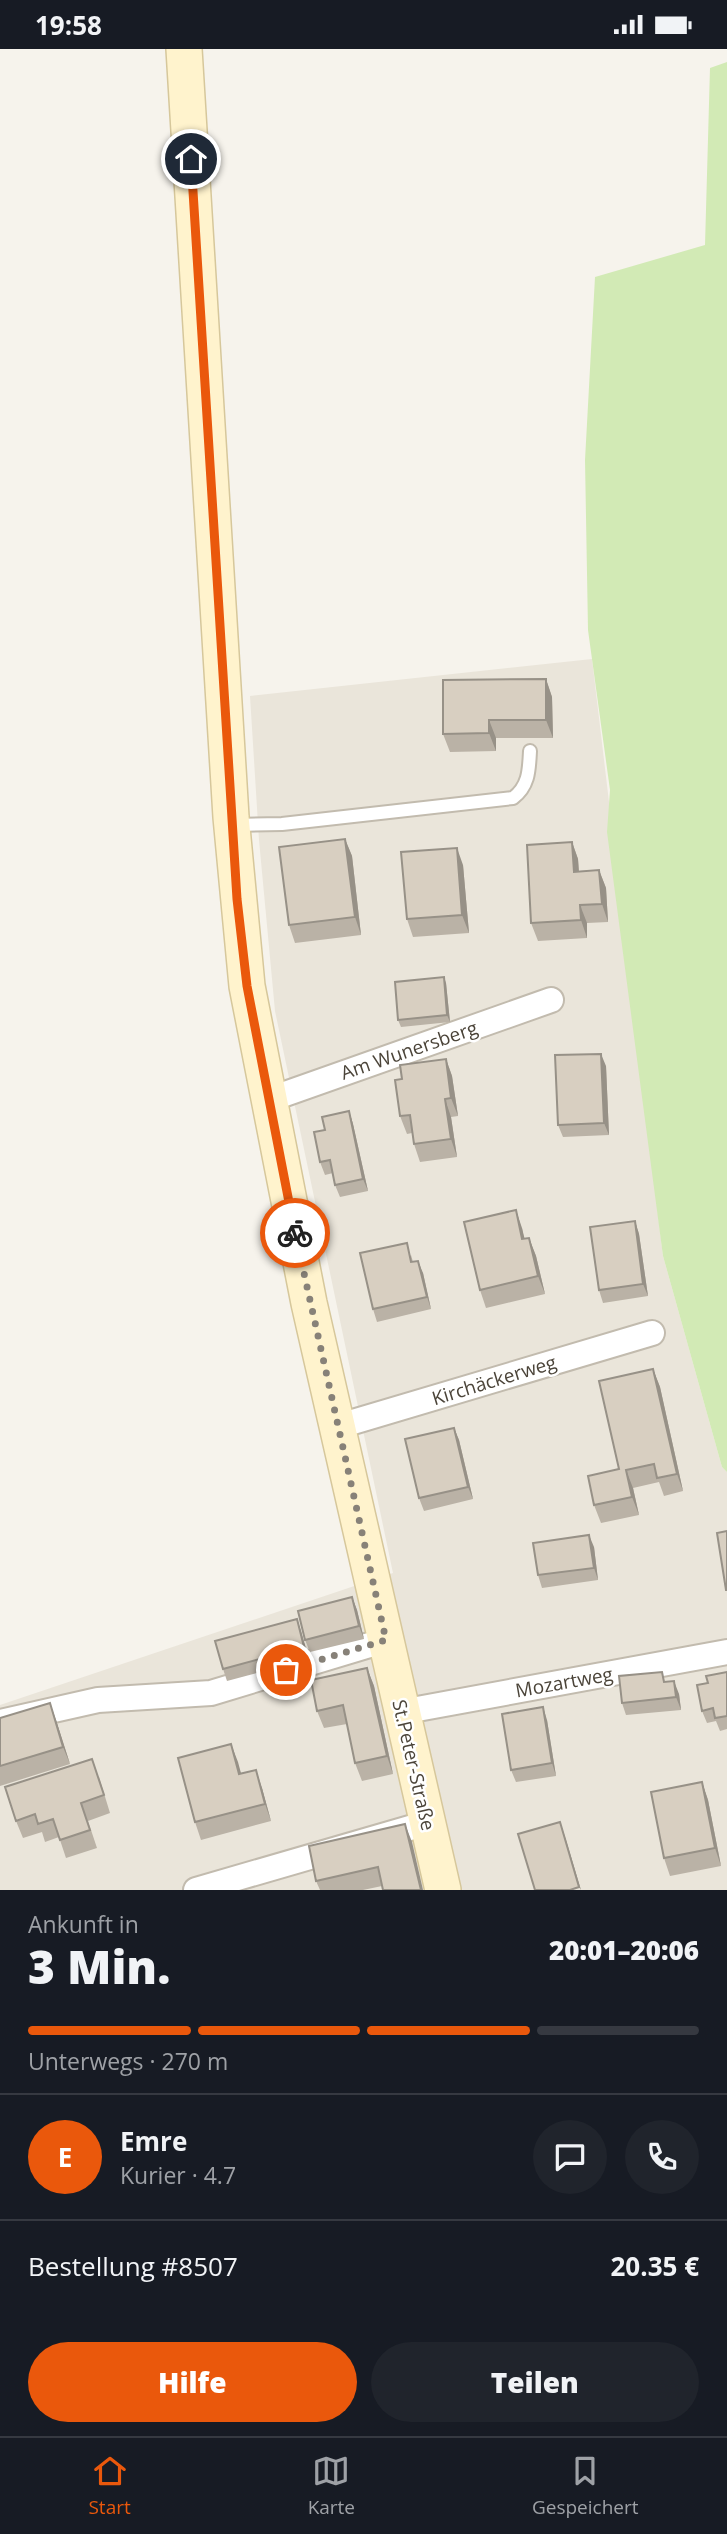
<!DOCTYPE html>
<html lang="de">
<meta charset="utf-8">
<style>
:root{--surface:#171b24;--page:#20242c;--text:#f1f3f6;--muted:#9ea1a6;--line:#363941;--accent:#ea580c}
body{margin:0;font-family:"Open Sans",sans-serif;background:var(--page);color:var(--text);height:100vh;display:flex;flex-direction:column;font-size:26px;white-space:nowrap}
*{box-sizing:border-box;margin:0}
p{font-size:23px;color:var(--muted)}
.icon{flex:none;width:38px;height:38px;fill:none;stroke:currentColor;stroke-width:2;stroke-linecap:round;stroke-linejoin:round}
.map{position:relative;height:1841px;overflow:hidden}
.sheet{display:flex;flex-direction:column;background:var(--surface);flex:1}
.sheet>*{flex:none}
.pin{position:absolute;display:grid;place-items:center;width:60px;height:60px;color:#fff;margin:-30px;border:4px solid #fff;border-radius:50%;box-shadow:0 2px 7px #0007}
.courier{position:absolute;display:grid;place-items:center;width:70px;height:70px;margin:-35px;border:5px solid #ea580c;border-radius:50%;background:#fff;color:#222;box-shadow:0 2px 9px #0007}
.overview em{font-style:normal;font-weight:800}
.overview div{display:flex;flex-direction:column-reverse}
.overview{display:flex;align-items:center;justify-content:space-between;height:119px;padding:0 28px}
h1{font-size:46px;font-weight:800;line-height:52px}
.bar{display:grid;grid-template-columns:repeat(4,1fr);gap:10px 7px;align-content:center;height:84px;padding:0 28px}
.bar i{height:9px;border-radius:5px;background:var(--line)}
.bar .selected{background:var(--accent)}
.bar p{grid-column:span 4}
.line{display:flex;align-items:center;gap:18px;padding:0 28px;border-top:2px solid var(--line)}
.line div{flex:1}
.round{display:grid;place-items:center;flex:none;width:74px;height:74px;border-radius:37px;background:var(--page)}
.cta{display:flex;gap:14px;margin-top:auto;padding:14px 28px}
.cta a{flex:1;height:80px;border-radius:42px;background:var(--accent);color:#fff;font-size:28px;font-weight:800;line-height:80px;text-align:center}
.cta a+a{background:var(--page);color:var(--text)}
.status{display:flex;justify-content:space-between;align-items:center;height:49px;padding:0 35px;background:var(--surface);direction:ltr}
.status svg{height:19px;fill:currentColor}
.dock{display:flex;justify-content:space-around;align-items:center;height:98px;border-top:2px solid var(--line);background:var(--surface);font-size:19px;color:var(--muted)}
.dock a{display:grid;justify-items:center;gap:4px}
.dock .selected{color:var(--accent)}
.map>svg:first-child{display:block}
.residential{fill:#eae5da}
.green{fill:#d2eab5}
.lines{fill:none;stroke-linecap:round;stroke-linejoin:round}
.service-casing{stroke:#c2bbae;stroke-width:16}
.minor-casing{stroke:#c2bbae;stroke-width:28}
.secondary-casing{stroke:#d6c79b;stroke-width:38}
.service{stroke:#fff;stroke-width:12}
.minor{stroke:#fff;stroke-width:24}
.secondary{stroke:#fff3cd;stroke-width:35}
.wall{fill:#bab2a6}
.shaded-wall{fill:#979187}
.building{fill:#d8cfc1;stroke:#979187;stroke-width:2}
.done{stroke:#878178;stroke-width:7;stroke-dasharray:0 12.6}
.route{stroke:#ea580c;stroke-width:9}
.labels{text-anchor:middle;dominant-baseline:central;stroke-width:5;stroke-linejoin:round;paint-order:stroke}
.street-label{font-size:19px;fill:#4b4439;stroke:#fff}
</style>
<div class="status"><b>19:58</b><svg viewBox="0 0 49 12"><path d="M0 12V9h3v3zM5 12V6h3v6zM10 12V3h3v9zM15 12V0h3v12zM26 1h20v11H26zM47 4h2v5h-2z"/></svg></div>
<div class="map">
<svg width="727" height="1841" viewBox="0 0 727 1841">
<rect width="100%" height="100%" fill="#f6f3ec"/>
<path class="residential" d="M592,610L663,1207L722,1418L727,1423V1841H0V1656L393,1524L275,962L259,791L250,647Z"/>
<path class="green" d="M727,13V1423L722,1418L663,1207L607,783L610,741L588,581L585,411L595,228L705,196L710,19Z"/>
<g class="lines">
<g class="service-casing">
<path id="service" d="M235,776L282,775L513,749C529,737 529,721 530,702"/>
</g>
<g class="minor-casing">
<path id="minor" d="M268,1051L551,951
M336,1378L652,1284
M401,1663L727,1603
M0,1673L98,1651L211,1644L386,1591
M196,1841L427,1774"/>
</g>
<g class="secondary-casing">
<path id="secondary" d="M184,0L231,768L247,937L309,1254L443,1841"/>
</g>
<use href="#service" class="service"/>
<use href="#minor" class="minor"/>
<use href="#secondary" class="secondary"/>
</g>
<path class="wall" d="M546,630L552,648L553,689H496V702L450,703L443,685Z
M345,790L352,807L361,886L295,894L289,876Z
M572,793L578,810L579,822L599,821L606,839L608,873L587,874V889L538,892L531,874Z
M463,816L469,884L413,888L407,870Z
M446,934L450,973L401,978L398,971Z
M446,1010L452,1027L458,1067L451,1068L457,1108L420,1113L414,1095L412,1084L407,1085L400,1067L402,1030Z
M606,1017L609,1086L563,1088L558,1076Z
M349,1062L353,1075L368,1142L340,1148L335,1136L333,1124L325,1126L320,1113L325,1081Z
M635,1172L639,1185L648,1247L603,1254L599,1241Z
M522,1179L524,1190L529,1189L536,1207L545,1245L486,1259L480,1241Z
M411,1206L413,1213L423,1224L431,1260L377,1273L373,1260Z
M653,1320L660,1338L683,1442L664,1447L659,1433L633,1439L639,1466L601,1474L594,1456L619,1420Z
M454,1379L459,1391L473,1450L424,1462L419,1449Z
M594,1498L598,1531L542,1539L538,1526Z
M352,1548L357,1561L364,1590L310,1603L305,1591Z
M297,1570L309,1610L227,1632L223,1620Z
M367,1619L374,1637L393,1725L362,1732L355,1714L347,1675L324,1679L317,1662Z
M727,1623V1680L720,1682L716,1672L707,1674L702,1662L708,1634Z
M666,1633L679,1645L681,1661L626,1666L622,1654Z
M0,1669L56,1671L70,1715L0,1737Z
M547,1671L556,1727L516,1733L511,1721Z
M231,1695L241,1725L262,1739L271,1772L201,1791L195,1773Z
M99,1728L110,1764L88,1772L97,1799L66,1809L59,1788L45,1793L42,1783L23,1789L16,1772Z
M702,1733L708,1751L721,1817L670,1827L664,1809Z
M412,1793L382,1837L363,1841H320L316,1832Z"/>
<path class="shaded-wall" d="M546,630L552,648L553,689L546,671Z
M489,671L496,689V702L489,684Z
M345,790L352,807L361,886L355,868Z
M572,793L578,810L580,841L574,823Z
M457,799L463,816L469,884L462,866Z
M599,821L606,839L608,873L602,855Z
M580,856L587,874V889L581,871Z
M444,928L446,934L450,973L447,966Z
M601,1005L606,1017L609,1086L604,1074Z
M446,1010L452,1027L458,1067L451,1049Z
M445,1050L451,1068L457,1108L451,1090Z
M349,1062L353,1075L368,1142L363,1130Z
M516,1161L522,1179L529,1208L522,1190Z
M635,1172L639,1185L648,1247L643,1235Z
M529,1189L536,1207L545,1245L538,1227Z
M418,1212L423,1224L431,1260L427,1248Z
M653,1320L660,1338L683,1442L677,1425Z
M454,1379L459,1391L473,1450L468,1438Z
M626,1421L633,1439L639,1466L632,1448Z
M589,1486L594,1498L598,1531L594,1519Z
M352,1548L357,1561L364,1590L359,1577Z
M297,1570L301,1582L309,1610L304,1598Z
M367,1619L374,1637L393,1725L387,1707Z
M674,1632L679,1645L681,1661L676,1648Z
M50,1654L56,1671L70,1715L63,1698Z
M543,1658L547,1671L556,1727L552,1714Z
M231,1695L238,1713L246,1743L239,1725Z
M256,1721L262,1739L271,1772L265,1755Z
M702,1733L708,1751L721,1817L715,1799Z
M560,1773L566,1791L581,1841L579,1838Z
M405,1775L412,1793L423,1841H421Z"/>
<path class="building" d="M546,630V671H489V684L443,685V631Z
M345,790L355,868L289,876L279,798Z
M572,793L574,823L599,821L602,855L580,856L581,871L531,874L527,796Z
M457,799L462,866L407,870L401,803Z
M444,928L447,966L398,971L395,933Z
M601,1005L604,1074L558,1076L555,1006Z
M446,1010L451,1049L445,1050L451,1090L414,1095L410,1066L400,1067L395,1031L402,1030L400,1016Z
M349,1062L363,1130L335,1136L330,1111L320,1113L314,1083L325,1081L322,1068Z
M516,1161L522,1190L529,1189L538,1227L480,1241L464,1173Z
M635,1172L643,1235L599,1241L590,1178Z
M407,1194L411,1213L418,1212L427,1248L373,1260L360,1204Z
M653,1320L677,1425L657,1429L654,1415L626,1421L632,1448L594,1456L588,1427L619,1420L599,1332Z
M454,1379L468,1438L419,1449L405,1390Z
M727,1482V1541H726L717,1484Z
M589,1486L594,1519L538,1526L533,1494Z
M352,1548L359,1577L305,1591L298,1562Z
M297,1570L304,1598L223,1620L215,1592Z
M367,1619L387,1707L355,1714L343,1656L317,1662L311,1631Z
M662,1623L664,1633L674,1632L676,1648L622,1654L619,1627Z
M727,1623V1667L715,1669L713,1659L702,1662L697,1636L708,1634L706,1627Z
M50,1654L63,1698L0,1717V1669Z
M543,1658L552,1714L511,1721L502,1665Z
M231,1695L239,1725L256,1721L265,1755L195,1773L178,1709Z
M92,1710L104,1746L81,1754L90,1781L60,1791L53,1770L38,1775L35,1765L16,1772L5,1738Z
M702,1733L715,1799L664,1809L651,1743Z
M560,1773L579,1838L570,1841H535L518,1785Z
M405,1775L421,1841H383L378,1818L316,1832L309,1797Z"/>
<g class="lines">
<path class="done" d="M286,1621L386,1591L295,1184"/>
<path class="route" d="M191,110L237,850L247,937L295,1184"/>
</g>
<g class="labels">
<g class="street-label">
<text transform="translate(409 1001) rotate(-19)">Am Wunersberg</text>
<text transform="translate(494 1331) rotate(-17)">Kirchäckerweg</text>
<text transform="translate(564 1633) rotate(-10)">Mozartweg</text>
<text transform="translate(414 1716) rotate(77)">St.Peter-Straße</text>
</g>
</g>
</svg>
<div class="pin" style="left:286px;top:1621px;background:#ea580c"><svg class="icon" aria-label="bag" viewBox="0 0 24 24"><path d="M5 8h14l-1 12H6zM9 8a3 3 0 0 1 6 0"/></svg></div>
<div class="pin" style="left:191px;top:110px;background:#1f2937"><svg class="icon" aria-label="home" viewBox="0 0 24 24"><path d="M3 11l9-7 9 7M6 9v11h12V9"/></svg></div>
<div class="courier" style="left:295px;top:1184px"><svg class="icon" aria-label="bike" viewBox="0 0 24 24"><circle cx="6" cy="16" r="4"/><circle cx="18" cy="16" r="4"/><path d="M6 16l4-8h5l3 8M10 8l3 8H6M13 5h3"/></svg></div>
</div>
<section class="sheet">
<div class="overview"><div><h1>3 Min.</h1><p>Ankunft in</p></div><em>20:01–20:06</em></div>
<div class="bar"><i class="selected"></i><i class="selected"></i><i class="selected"></i><i></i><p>Unterwegs · 270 m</p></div>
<div class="line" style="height:126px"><b class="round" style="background:var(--accent);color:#fff">E</b><div><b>Emre</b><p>Kurier · 4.7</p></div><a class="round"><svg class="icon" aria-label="chat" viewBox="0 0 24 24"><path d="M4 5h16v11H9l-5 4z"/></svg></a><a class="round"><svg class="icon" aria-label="phone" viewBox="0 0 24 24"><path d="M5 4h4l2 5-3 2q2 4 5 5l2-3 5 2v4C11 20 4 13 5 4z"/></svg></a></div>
<div class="line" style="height:91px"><div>Bestellung #8507</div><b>20.35 €</b></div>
<div class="cta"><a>Hilfe</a><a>Teilen</a></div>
</section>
<nav class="dock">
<a class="selected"><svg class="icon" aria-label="home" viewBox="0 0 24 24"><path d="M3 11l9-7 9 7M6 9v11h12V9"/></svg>Start</a>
<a><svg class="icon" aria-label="map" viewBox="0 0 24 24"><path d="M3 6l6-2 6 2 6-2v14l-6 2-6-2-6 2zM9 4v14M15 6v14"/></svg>Karte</a>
<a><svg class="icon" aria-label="saved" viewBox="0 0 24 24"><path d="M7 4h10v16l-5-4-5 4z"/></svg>Gespeichert</a>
</nav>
